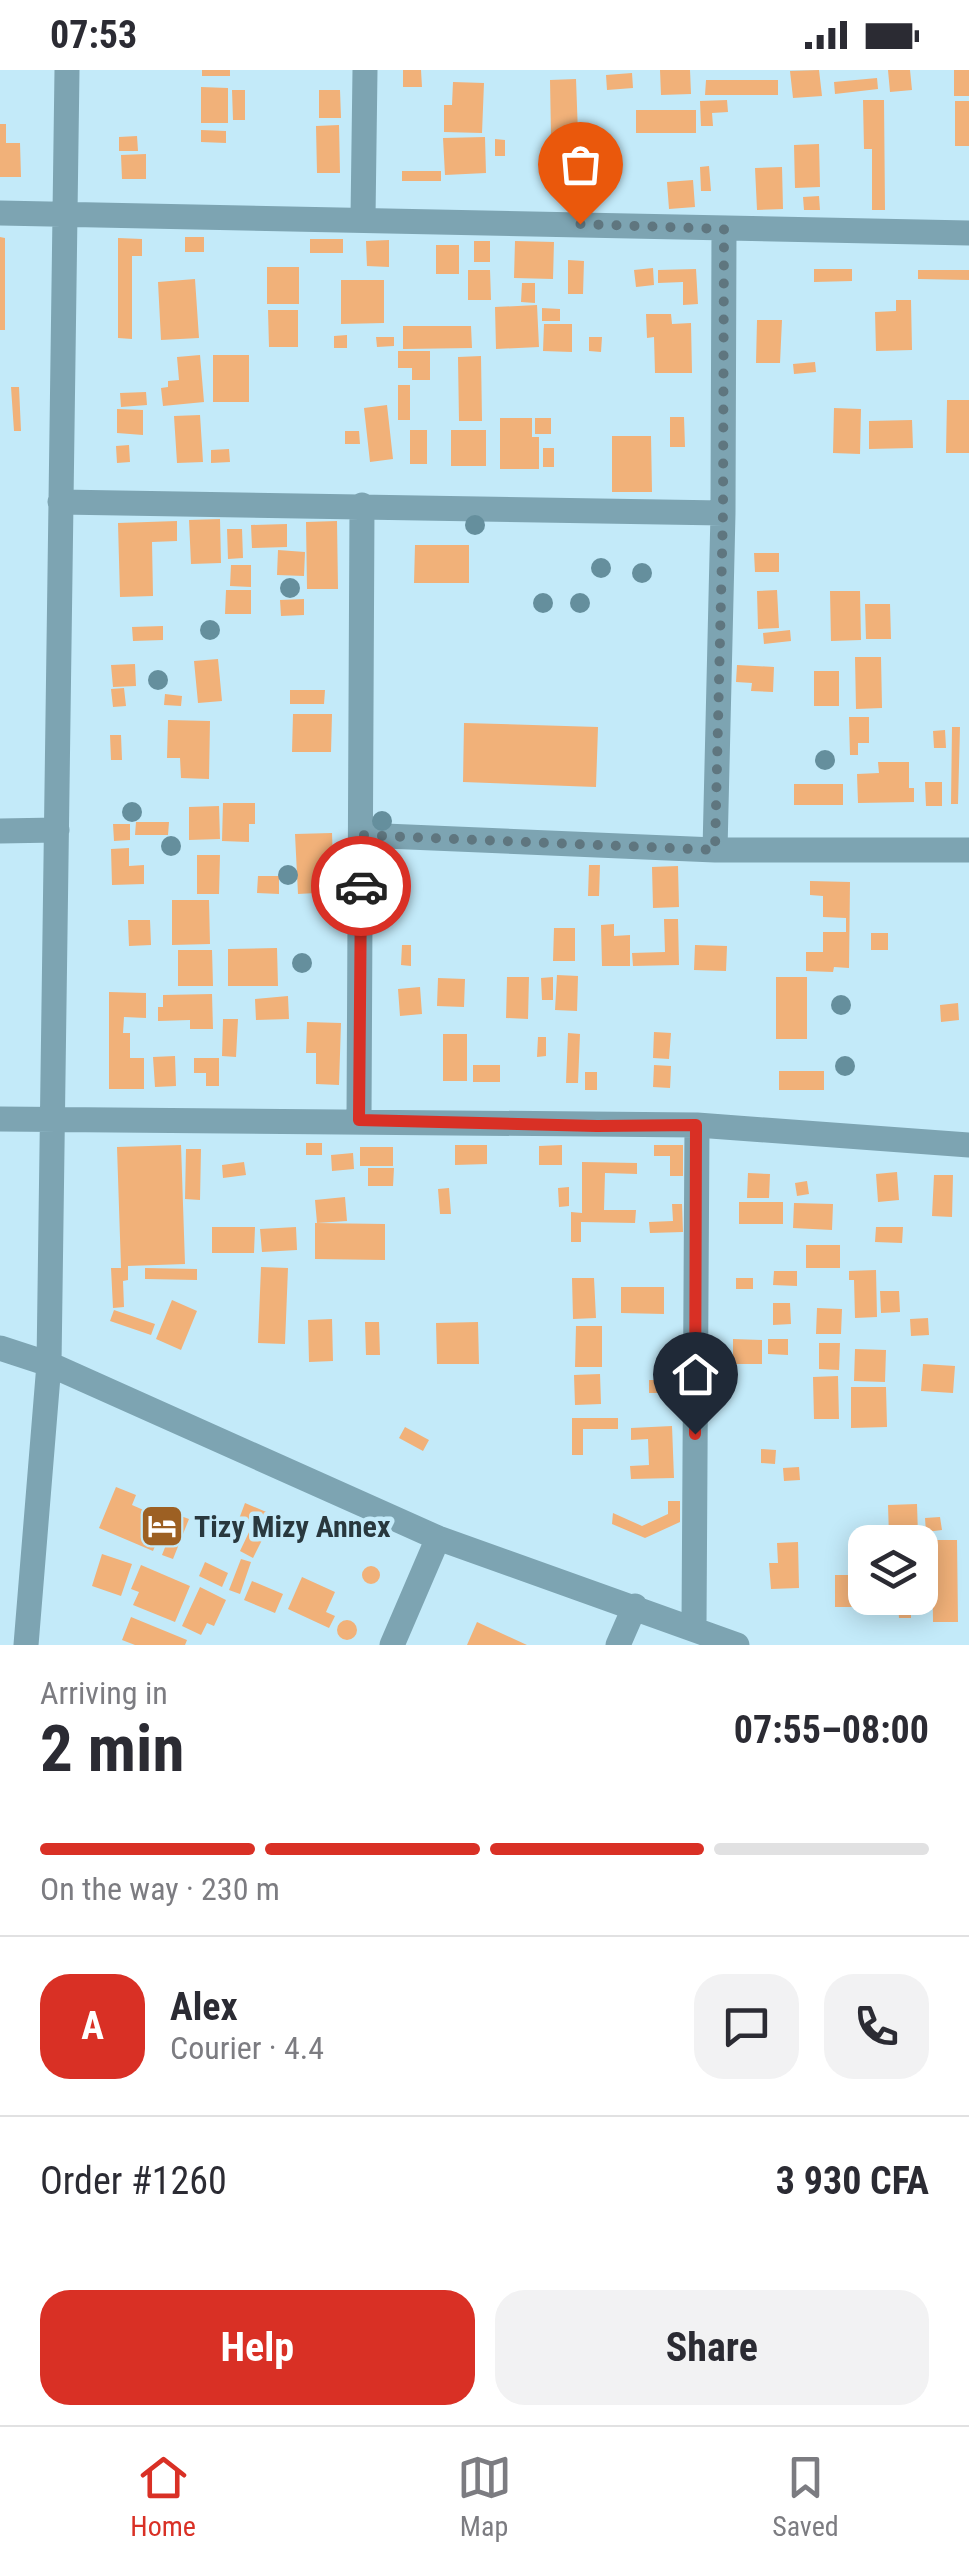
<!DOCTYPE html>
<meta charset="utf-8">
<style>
:root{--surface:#fff;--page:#f2f2f3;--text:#2b2b33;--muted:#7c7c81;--line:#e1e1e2;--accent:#d93025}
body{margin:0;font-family:"Roboto Condensed",sans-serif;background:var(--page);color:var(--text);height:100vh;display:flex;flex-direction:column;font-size:38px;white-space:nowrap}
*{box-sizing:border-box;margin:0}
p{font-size:32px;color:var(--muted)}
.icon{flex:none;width:55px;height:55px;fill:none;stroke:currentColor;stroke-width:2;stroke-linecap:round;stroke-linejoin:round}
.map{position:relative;height:1575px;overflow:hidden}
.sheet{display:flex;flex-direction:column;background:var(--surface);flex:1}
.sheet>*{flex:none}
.tools{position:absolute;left:848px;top:1455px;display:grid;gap:20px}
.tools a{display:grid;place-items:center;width:90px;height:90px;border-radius:20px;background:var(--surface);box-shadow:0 5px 25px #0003;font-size:50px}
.pin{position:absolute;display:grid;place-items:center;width:85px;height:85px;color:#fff;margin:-102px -42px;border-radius:50% 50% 50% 0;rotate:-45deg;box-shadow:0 0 10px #0007}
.pin .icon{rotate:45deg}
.courier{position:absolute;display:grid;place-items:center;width:100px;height:100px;margin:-50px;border:8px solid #d93025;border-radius:50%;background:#fff;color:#222;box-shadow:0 2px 12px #0007}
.overview em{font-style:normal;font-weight:700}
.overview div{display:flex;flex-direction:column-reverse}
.overview{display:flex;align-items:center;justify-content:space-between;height:170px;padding:0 40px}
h1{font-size:65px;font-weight:700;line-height:75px}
.bar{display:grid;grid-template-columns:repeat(4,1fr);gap:15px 10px;align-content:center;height:120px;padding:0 40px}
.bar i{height:12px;border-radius:8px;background:var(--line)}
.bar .on{background:var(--accent)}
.bar p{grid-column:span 4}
.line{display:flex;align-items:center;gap:25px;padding:0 40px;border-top:2px solid var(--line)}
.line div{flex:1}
.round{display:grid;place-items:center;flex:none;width:105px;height:105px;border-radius:30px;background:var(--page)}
.action{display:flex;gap:20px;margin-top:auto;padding:20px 40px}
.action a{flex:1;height:115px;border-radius:30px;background:var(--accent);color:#fff;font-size:40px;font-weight:700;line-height:115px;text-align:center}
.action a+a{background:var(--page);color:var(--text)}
.status{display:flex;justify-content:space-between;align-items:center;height:70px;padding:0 50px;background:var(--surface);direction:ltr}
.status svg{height:28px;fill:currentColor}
.menu{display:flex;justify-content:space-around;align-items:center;height:140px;border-top:2px solid var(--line);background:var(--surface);font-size:28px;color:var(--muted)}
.menu a{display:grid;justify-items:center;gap:5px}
.menu .on{color:var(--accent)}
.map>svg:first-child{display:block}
.building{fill:#f1b179}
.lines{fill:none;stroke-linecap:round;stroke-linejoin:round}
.minor{stroke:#7da4b2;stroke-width:25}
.tree{fill:#658f9d}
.done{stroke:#5f767f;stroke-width:10;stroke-dasharray:0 18}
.route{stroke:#d93025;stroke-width:12}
.labels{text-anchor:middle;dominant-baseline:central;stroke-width:9;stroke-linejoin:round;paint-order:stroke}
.poi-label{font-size:30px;font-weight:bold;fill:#29383e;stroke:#c3eaf9;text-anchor:start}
</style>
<div class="status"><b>07:53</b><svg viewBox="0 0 49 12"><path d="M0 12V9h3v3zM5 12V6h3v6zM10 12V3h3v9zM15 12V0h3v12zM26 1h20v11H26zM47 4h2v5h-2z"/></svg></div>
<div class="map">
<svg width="969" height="1575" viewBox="0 0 969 1575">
<rect width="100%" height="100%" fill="#c3eaf9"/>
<path class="building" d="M202,0H230V6H202Z
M403,0H421L422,17H403Z
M660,0H690L691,24L661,25Z
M819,0L822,26L793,28L790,1Z
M888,0H910L912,20L890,22Z
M954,0H969V26H954Z
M632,3L633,18L607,20L606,5Z
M877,8L878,19L835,24L834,12Z
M576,9L578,64L551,65L550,10Z
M706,10H778V25H705Z
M453,12L484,13L482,63L444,62V35H452Z
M201,17L228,18V53H201Z
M232,20H245V50H233Z
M319,20H340L341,48H319Z
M727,30L728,42L712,43L713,56H701L700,31Z
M863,30H884L885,140H872V79H864Z
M955,31H969V76H955Z
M636,40H696V63H636Z
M0,54H6V73H20L21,107H0Z
M339,55L340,103H317L316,56Z
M201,60L226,61V73L201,72Z
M137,66L138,81H119V67Z
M485,67L486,103L445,105L443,68Z
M495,69L505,70V86H495Z
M819,74L820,117L795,118L794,75Z
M563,81H585V112H563Z
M146,84V109H122L121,85Z
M709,96L711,121H701L700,97Z
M782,97L783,139L757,140L755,98Z
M402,101H441V111H402Z
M693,110L695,137L669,139L667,112Z
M819,126L820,140H804L803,127Z
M0,167L5,168V260H0Z
M185,167H204V182H185Z
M118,168L142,169V186H132V269L118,268Z
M310,169H343V183H310Z
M389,170V197L367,196L366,171Z
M474,171H490V192H474Z
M515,171L554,172L553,209L514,208Z
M436,175H459V204H436Z
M568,190L584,191L583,224H568Z
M267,197H299V234H267Z
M653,198L654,215L636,217L634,200Z
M696,199L698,234L683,235V212L658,213V200Z
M814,199H852V211L814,212Z
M468,200H490L491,230H468Z
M918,200H969V210L918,209Z
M195,209L199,268L161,270L158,212Z
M341,210H384V253L341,254Z
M522,213H535V233L521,232Z
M896,230H911L912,280L876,281L875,242L896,241Z
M537,235L539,277L496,279L495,237Z
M542,238L560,239V251H542Z
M268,240H298V277H269Z
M646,244H671L672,254L691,253L692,303H655L654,267L647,268Z
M757,250H782L780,293H756Z
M544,254H572V282L543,281Z
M403,256H471L472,278L403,279Z
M347,265V278H334V266Z
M376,267H394V276L377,277Z
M589,267H602L601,282L589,281Z
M398,281H430V310H412V298H398Z
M200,285L204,332L163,336L161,318L168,317V311L179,310L177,287Z
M213,285H249V332H213Z
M481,286L482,351H459L458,287Z
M815,292L816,302L794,304L793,294Z
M398,315H410V350H398Z
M11,317H19L21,361H14Z
M146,322L147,335L121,337L120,323Z
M947,330H969V383H946Z
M387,335L393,389L370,392L364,338Z
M834,338L861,339L860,384L833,383Z
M117,339L143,340V365L117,363Z
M200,345L203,392L177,393L174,346Z
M670,347H684L685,377H670Z
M500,348H532V367H539V399H500Z
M535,348H551V364H535Z
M912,350L913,378L869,379V351Z
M410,360H427V394H410Z
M451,360H486V396H451Z
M345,361H359L360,374H345Z
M612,366H651L652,422H612Z
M129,375L130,392L117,393L116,376Z
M543,378H554V397H543Z
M229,379L230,392L211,393V380Z
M220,449L221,493L191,494L189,450Z
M177,451V471L152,472L153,526L120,527L118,453Z
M337,451L338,519H307L306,452Z
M287,454V477L252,478L251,455Z
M227,459H242L243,488L228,489Z
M415,475H469V513H414Z
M278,480L305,482L304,506L277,505Z
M754,483H779V502H755Z
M231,495H251V517L230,516Z
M226,520H251V544H225Z
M777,520L779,558L758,559L757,521Z
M830,521H860L861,570L831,571Z
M304,529V545L281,546L280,530Z
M865,534H890L891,569H866Z
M163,556V570L133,571L132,557Z
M790,560L791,571L764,574L763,563Z
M855,587H881L882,638L856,639Z
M218,589L222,631L198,633L194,591Z
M135,594L136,616L113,617L111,595Z
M737,595L774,597L773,622L751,621L752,613L736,612Z
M814,601H839V636H814Z
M124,618L126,636L113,637L111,619Z
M290,620H325L324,634H290Z
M165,624L182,626L181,636L164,635Z
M293,644H332L331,682H292Z
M849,647H869V673H858V685H850Z
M168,650L210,651L209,709L181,708L180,688H167Z
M464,653L598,657L596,717L463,712Z
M952,657H960L958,734H951Z
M945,660L946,678H934L933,661Z
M110,665H121L122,690H111Z
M878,692H909V718H914V732L858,733L857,704L879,703Z
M925,712H942V736H926Z
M794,714H843V735H794Z
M223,733H255V754H249V772L222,771Z
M219,736L220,769L189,770V737Z
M136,752H169L168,765H135Z
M113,754H130V770L114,771Z
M332,763L334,822L298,824L295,764Z
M129,778V796L144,795V814L112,815L111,779Z
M197,785H220L219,824H197Z
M589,795H600L599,826H588Z
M678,796L679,837L653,838L652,797Z
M258,806H279V824L257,823Z
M810,811L850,812L849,898L834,897L833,902L806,901V882H823V862H846V848L823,847V826L810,825Z
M172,830H209L210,874L172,875Z
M664,849H678L679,895L633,896L632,883L665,882Z
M128,850H150L151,875L129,876Z
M614,854V866L630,865V896H602L601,855Z
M554,858H575V891H553Z
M871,863H888V880H871Z
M402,875H411V896L401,895Z
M695,875L727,876L726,901L694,900Z
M277,878L278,916H228V879Z
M178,880H212L213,916H178Z
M557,905L578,906L577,941L555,940Z
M507,907H529L528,949L506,948Z
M553,907V930H542L541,908Z
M776,907H807V969H776Z
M438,908L465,909L464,937L437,936Z
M420,917L422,944L400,946L398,919Z
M109,922L146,923V948L124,947L123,963H130V988H144V1019H109Z
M212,924L213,959H190V950L158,951V937H163V925Z
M288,926L289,949L256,950L255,929Z
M958,933L959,950L941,952L940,935Z
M223,949H238L236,987L222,986Z
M307,952L341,953L339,1015L316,1014V983H306Z
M654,962L671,963L669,989L653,988Z
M568,963L580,964L578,1013H566Z
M443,964H467V1011H443Z
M538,967H546V986L537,987Z
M175,986L176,1016L155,1017L153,987Z
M194,988H219V1016H206V1003H194Z
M473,995H500V1012H473Z
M654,995L671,996L670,1018L653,1017Z
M779,1001H824V1020H779Z
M585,1002H597V1020H585Z
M306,1073H322V1085H306Z
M181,1075L185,1194L128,1196V1210L123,1211L124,1237L113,1238L111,1198H121L117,1077Z
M455,1075H487V1094L455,1095Z
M562,1075V1095H539V1076Z
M654,1075H683V1106H670V1086H654Z
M360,1077H393V1096H360Z
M186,1079H201L200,1130L185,1129Z
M353,1083L354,1099L332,1101L331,1085Z
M244,1092L246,1105L223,1108L222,1095Z
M582,1092L637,1093V1104L605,1103L604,1140H636L635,1153L581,1152V1172H571V1142L582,1143Z
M368,1098H394L393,1116H368Z
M897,1102L899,1130L878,1132L876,1104Z
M748,1103L770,1104L769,1128H747Z
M934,1105H953L952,1147L932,1146Z
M807,1111L809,1124L797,1126L795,1113Z
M569,1117V1136L559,1137L558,1118Z
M449,1118L451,1144H440L438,1119Z
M345,1127L347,1151L317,1153L315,1130Z
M739,1132H783V1154H739Z
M794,1133L833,1134L832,1160L793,1158Z
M672,1134H682L683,1162L650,1163L649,1152L673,1151Z
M315,1153L385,1154V1190L315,1189Z
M212,1157H255L254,1183H212Z
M296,1157L297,1180L262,1182L260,1159Z
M876,1157H903L902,1173L875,1172Z
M806,1175H840V1198H806Z
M261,1197L288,1198L285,1274L258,1273Z
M145,1198L197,1199V1210L145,1209Z
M876,1200L877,1247L855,1248L854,1210H849V1201Z
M774,1201H797V1216L773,1215Z
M572,1208H594L596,1248L573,1249Z
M736,1208H753V1219H736Z
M621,1217H664V1244L621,1243Z
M880,1221H899L900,1242L881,1243Z
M172,1230L197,1241L181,1280L156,1269Z
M773,1233H790L791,1254L773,1255Z
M817,1238L842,1239L841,1264H816Z
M114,1240L155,1254L151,1265L110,1251Z
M928,1248L929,1265L911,1266L910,1249Z
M332,1249L333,1291L309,1292L308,1250Z
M365,1252H379L380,1285H366Z
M478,1252L479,1294H437L436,1253Z
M576,1256H602V1297H575Z
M733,1269L762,1270V1294H733Z
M768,1269H788V1285L768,1284Z
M819,1273H840L839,1300L819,1299Z
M855,1279L886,1280L885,1312L854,1311Z
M660,1285H680L679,1323H649V1310H660Z
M923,1294L955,1296L953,1323L921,1321Z
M600,1304L601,1334L575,1335L574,1305Z
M838,1306L839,1349H814L813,1307Z
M851,1317H886L887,1357L851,1358Z
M572,1348H618V1359H583V1385H572Z
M672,1356L674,1408L631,1409L630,1396L649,1395L648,1369L631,1370V1358Z
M405,1357L429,1370L423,1381L399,1368Z
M761,1379L776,1380L775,1394L761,1393Z
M799,1397L800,1410L784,1411L783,1398Z
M116,1417L136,1425L132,1435L155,1445L158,1439L169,1443L153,1481L99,1458Z
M668,1431H680V1452L645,1468L612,1454L613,1443L642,1456L668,1444Z
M245,1433L271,1444L265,1459L239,1449Z
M917,1434L918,1465L889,1466L888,1435Z
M178,1445L189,1449L173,1489L162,1485Z
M940,1447L942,1460L926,1462L925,1448Z
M251,1458L265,1464L253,1488L240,1481Z
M932,1470H957L958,1552H933Z
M928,1471L930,1495L920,1496V1472Z
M798,1472L799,1518L771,1519L769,1493H778L777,1473Z
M102,1484L132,1494L121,1526L92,1516Z
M241,1489L251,1492L240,1524L229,1520Z
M205,1492L228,1503L222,1517L199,1506Z
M141,1495L190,1516L175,1552L133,1535L139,1522L131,1519Z
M362 1505a9 9 0 1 1 18 0a9 9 0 1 1-18 0Z
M835,1505H859V1537H835Z
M302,1507L335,1522L326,1542L335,1546L329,1558L288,1539Z
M252,1511L283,1524L275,1543L244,1530Z
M200,1517L226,1530L214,1556L207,1553L201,1565L182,1556Z
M898,1534H911V1548H899Z
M131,1547L187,1570L185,1575H135L122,1570Z
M337 1560a10 10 0 1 1 20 0a10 10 0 1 1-20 0Z
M477,1552L527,1575H467Z"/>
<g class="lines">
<path class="minor" d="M0,143L969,163
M363,148L365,0
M60,432L723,443
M0,761L57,760
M361,765L715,780H969
M715,780L723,443L724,159
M0,1049L697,1055L969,1075
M359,1050L362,435
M0,1278L49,1294L438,1468L737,1575
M694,1557L697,1055
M26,1575L49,1294L67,0
M392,1575L438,1468
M618,1575L635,1536"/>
</g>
<g class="tree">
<circle cx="475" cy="455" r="10"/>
<circle cx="601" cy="498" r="10"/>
<circle cx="642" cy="503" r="10"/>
<circle cx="290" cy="518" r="10"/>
<circle cx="543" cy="533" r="10"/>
<circle cx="580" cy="533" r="10"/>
<circle cx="210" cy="560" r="10"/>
<circle cx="158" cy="610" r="10"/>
<circle cx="825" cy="690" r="10"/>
<circle cx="132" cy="742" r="10"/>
<circle cx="382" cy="751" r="10"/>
<circle cx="171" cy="776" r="10"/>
<circle cx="288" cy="805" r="10"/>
<circle cx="375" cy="813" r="10"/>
<circle cx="302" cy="893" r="10"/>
<circle cx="841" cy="935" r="10"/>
<circle cx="845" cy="996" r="10"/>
</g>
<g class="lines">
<path class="done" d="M361,816V765L715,780L723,443L724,159L580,154"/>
<path class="route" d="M361,816L359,1050L597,1056L696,1055L695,1364"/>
</g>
<defs>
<g id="hotel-square" transform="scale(2.25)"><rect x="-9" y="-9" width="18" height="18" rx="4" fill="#9d6023" stroke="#c3eaf9"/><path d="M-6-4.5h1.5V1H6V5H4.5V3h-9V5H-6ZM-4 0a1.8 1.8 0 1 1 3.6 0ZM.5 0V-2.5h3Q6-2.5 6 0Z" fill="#fff"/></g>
</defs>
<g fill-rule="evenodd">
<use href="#hotel-square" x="162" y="1456"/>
</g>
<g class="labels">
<g class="poi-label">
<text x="194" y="1456">Tizy Mizy Annex</text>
</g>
</g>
</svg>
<div class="tools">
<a><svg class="icon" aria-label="layers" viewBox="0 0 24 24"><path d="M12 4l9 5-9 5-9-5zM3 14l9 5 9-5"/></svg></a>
</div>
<div class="pin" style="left:580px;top:154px;background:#ea580c"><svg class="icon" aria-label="bag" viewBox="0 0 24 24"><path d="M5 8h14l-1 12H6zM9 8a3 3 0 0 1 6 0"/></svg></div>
<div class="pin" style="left:695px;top:1364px;background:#1f2937"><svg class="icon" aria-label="home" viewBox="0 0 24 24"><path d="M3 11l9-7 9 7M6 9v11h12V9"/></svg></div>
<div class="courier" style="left:361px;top:816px"><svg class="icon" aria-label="car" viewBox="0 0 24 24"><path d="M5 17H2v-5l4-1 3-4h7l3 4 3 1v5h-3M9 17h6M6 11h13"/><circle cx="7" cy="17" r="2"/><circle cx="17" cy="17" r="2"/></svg></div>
</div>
<section class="sheet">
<div class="overview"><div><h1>2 min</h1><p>Arriving in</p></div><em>07:55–08:00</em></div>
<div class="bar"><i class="on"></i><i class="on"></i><i class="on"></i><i></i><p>On the way · 230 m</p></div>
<div class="line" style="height:180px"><b class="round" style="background:var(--accent);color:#fff">A</b><div><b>Alex</b><p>Courier · 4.4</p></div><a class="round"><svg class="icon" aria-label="chat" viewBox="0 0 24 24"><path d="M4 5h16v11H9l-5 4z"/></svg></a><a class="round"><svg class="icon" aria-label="phone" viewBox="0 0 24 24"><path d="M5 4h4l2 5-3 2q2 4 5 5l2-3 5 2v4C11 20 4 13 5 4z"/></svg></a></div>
<div class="line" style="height:130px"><div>Order #1260</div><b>3 930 CFA</b></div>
<div class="action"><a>Help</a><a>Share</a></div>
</section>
<nav class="menu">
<a class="on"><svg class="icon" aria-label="home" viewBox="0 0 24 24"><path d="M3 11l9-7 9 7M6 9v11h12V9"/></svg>Home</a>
<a><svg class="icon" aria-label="map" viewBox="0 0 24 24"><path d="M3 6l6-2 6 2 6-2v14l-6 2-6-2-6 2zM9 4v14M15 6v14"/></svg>Map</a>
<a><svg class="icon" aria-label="saved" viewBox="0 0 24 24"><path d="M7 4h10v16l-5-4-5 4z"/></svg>Saved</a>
</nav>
